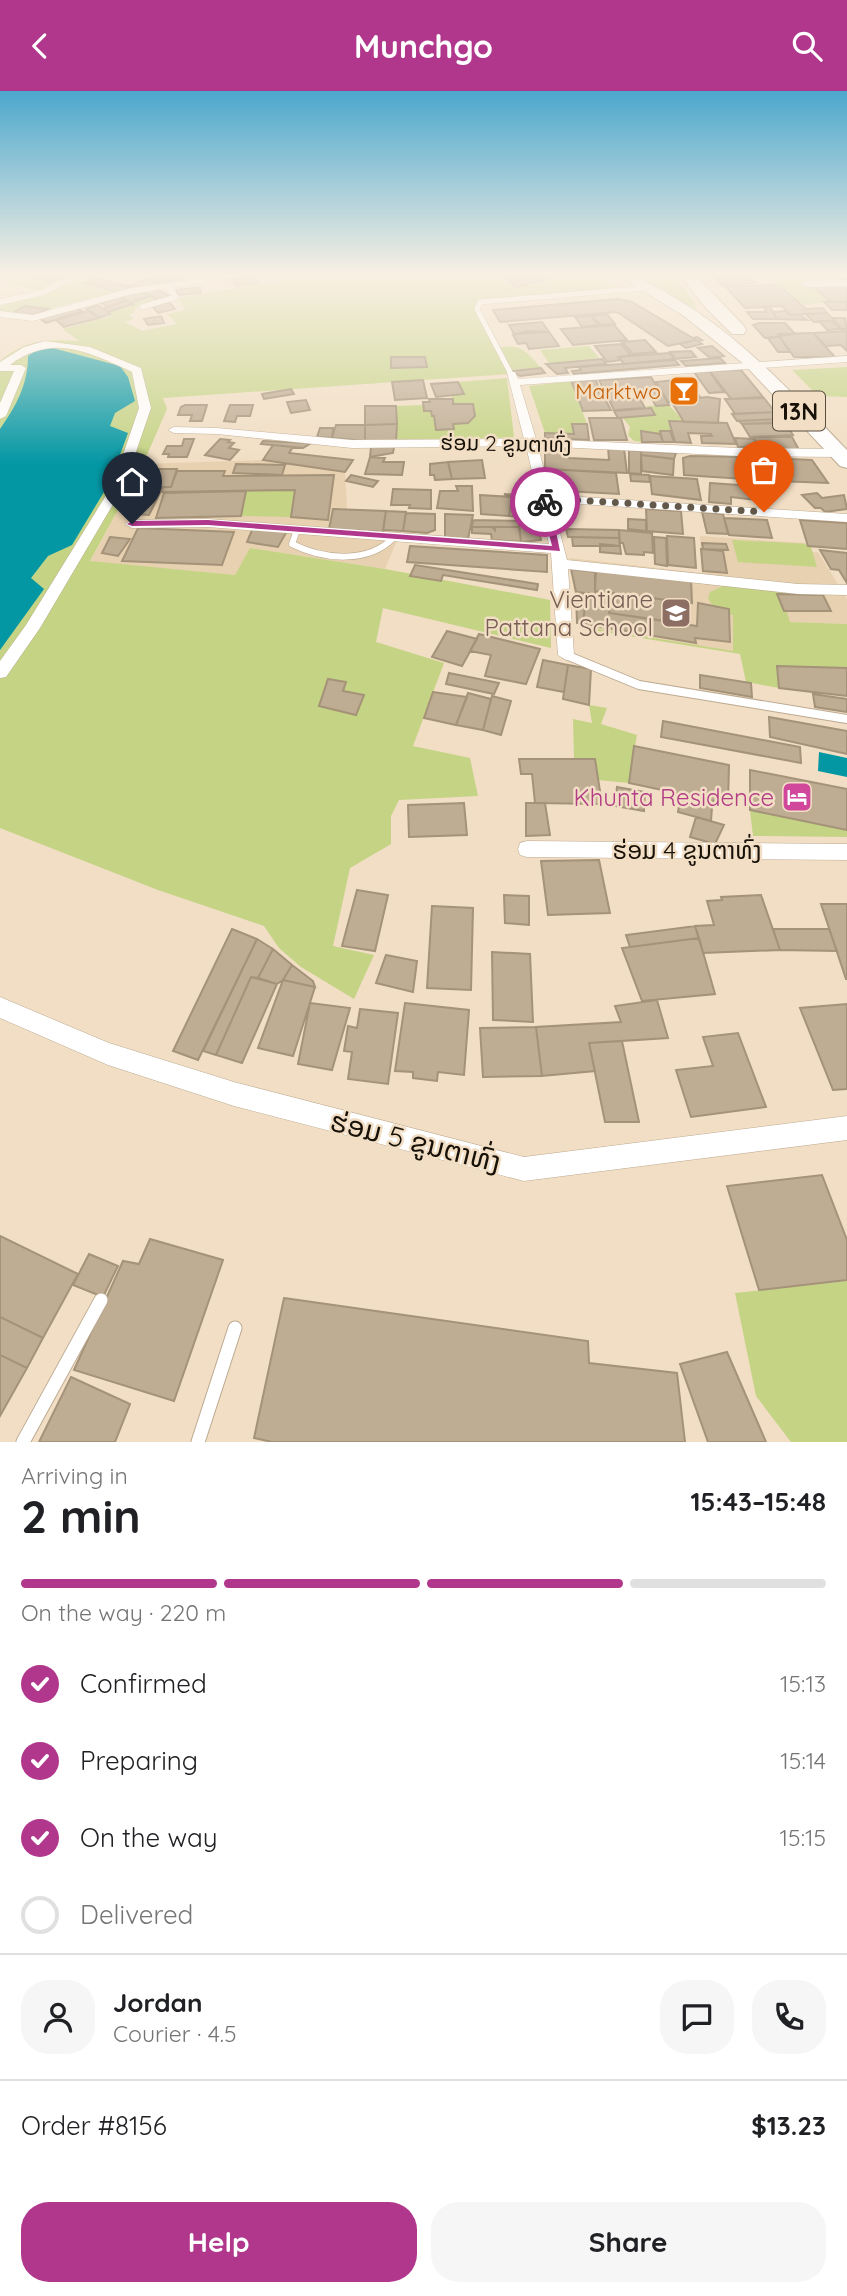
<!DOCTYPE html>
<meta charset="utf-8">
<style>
:root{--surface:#fff;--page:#f6f6f6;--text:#202124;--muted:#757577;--line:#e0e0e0;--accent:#b0378c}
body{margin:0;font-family:Quicksand,"Noto Sans Lao",sans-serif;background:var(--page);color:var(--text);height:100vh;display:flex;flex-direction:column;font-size:26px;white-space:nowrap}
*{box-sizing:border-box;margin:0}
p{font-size:23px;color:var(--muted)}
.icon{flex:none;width:38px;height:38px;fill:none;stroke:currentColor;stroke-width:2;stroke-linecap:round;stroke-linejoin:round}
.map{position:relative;height:1351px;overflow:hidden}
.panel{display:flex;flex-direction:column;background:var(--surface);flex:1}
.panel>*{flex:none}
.pin{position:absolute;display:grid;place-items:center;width:60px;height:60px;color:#fff;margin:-72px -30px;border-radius:50% 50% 50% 0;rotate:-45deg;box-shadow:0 0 7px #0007}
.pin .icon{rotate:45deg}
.courier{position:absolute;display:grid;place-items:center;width:70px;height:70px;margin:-35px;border:5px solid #b0378c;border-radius:50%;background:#fff;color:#222;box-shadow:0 2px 9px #0007}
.headline em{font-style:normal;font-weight:800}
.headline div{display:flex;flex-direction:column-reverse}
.headline{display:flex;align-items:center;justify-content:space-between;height:119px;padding:0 21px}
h1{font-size:46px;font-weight:800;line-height:52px}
.bar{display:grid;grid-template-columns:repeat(4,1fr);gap:10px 7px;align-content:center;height:84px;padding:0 21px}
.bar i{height:9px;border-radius:5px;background:var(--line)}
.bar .selected{background:var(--accent)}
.bar p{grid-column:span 4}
.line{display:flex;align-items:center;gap:18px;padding:0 21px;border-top:2px solid var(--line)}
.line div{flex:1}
.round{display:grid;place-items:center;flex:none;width:74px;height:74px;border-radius:28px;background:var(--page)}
ol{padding:0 21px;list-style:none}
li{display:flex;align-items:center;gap:21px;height:77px}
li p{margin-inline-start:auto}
li .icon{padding:7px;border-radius:50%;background:var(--accent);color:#fff;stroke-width:4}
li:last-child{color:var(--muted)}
li i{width:38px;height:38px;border:4px solid var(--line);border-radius:50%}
.button{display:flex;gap:14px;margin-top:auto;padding:14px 21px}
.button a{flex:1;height:80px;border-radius:28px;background:var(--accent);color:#fff;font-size:28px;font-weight:800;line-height:80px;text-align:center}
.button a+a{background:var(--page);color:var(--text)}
header{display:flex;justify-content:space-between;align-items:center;height:91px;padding:0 21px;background:var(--accent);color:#fff;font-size:32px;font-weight:800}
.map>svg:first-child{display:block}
.built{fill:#e8d1b0}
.green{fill:#c4d384}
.water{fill:#0397a4}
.building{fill:#beac93;stroke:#a49279;stroke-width:2}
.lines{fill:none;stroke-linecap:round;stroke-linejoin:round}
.service-far3-casing{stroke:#bcaa91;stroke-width:6}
.service-far2-casing{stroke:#bcaa91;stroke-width:7}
.service-far1-casing{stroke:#bcaa91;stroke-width:10}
.service-casing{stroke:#bcaa91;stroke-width:15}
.minor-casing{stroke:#bcaa91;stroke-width:1}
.trunk-casing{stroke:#bcaa91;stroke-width:2}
.service-far3{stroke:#fff;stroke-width:5}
.service-far2{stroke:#fff;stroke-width:6}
.service-far1{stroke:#fff;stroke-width:8}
.service{stroke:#fff;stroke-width:13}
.minor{fill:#fff;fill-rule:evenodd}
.trunk{fill:#fff;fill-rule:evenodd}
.route{fill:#b0378c}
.done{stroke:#63594a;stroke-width:7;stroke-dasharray:0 12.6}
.labels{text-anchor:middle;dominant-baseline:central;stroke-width:5;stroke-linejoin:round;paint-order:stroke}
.far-food-label{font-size:21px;fill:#c56008;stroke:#f1dec4;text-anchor:end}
.far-street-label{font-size:21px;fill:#171108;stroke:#f1dec4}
.shield{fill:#f1dec4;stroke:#584e40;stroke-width:2}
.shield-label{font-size:23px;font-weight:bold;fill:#171108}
.education-label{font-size:24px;fill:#785e54;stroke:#f1dec4;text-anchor:end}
.hotel-label{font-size:24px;fill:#b23c85;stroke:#f1dec4;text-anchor:end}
.street-label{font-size:24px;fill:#171108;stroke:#f1dec4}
.near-street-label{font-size:28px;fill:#171108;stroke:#f1dec4}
</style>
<header><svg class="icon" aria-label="back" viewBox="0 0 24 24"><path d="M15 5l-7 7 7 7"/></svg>Munchgo<svg class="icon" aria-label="search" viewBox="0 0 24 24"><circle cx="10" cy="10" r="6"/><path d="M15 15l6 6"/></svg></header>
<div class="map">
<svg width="847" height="1351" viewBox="0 0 847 1351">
<rect width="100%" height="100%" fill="#f1dec4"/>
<path class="built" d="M263,369L345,381L347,419L382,440L400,442L385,478L251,457L235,484L90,471L143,373Z
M700,445L805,452L810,461H818L847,508V533L789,531L733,524L734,561L580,535L577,532L570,467L702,482Z"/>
<path class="green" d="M0,184H69L39,200L6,191L8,189L0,187Z
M81,184H99L84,193L111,202L48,218L28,214L12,222L0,221V216Z
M311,184H355L358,187L498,184L518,196L548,190L543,184H596L618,198L478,213L496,257C522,253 524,258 541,277L514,278L511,283L163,307L167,318L143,373L90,470L235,484L250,457L385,478L550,509L551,557L383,517L376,551L444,572L413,655L470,667L478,705L399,709L391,725V753L350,777L333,855L374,864L354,908L301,876L279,857L264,835L158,799L0,737V270C27,248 46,248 79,250L63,238L111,225L108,221L150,205L158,209L135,217L134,222L129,223L134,228L125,231L142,240L177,233L167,223L185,219L179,207Z
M632,184H673L695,212L696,218Z
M816,184L819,187H843L847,190L812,194L831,211C806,212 808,222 786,198H782L770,185Z
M589,255L599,267L549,272L540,259Z
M847,276V306L818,305L792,279Z
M507,287L514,346L396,350V315L423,314L424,320H431L432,324L434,325L436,338H453V333L468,332L475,324L473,313H453L451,305L464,303L458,291Z
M571,290L587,333H573L574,343L545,342L529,295Z
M669,314L684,331L670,330V340H660V343L641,341L642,351L634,350L628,344L630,336L622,326L655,323L651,317L644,315Z
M295,399L291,426L241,425L246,400Z
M732,449L810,453L817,476L738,471Z
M725,494L780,499L790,531L847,533V577L778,575L779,597L746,591L740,563L579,537L580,535L733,560V524C720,521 714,519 708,507L710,501Z
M589,614L607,617L601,633L637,644L629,692L598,689L574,668L573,628L592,632Z
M750,719L847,739V746L753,745Z
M847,1190V1351H791L756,1305L735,1202Z"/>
<path class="water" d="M49,256L120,275L128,286L135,310L115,322L110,335L128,342L110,391L72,454L48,465L31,487L44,498L0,559V338C16,315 28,294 28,265L39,257Z
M819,661L847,667V686L818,680Z"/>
<path class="building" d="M39,184H64L50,191L34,187Z
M157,184L172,191L160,194L147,188Z
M157,184H180L184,189L174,192Z
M501,184H537L546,189L517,196Z
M713,184H745L754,192L736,193L731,186H715Z
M251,185L259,192L236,195L230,188Z
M715,186H731L736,193L723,195Z
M98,187L131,196L119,202L85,192Z
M147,188L158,194L141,199L131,194Z
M841,193L847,198V211H831L811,194Z
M779,194L806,218L823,217L827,222L790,224L782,215L745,217L726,196Z
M200,196L201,202L178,204L176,199Z
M155,198L158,199L170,205L158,209L143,201Z
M138,200L150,205L131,212L119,206Z
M119,206L126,210L109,216L101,212Z
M618,208L632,211L696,249L668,255L617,221L500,231L493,219Z
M126,210L133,213L108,221L104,217Z
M169,211L175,218L158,222L152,215Z
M824,211H847V219H832Z
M98,214L108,221L110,223L99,227L86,218Z
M25,215L48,218L34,224L13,222Z
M74,216L83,220L46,232L39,227Z
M770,216L777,228H753L747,221H767L764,217Z
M90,220L99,227L64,236L56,229Z
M787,220L790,224H800L807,229L777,228L773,221Z
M827,222L835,230L814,231L805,223Z
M607,223L615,233L600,234L592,225Z
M161,225L164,232L148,234L144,228Z
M591,225L599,234L582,236L575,226Z
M832,227H845L847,238H841Z
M819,230H832L841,238L827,239Z
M542,231L549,241L514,243L509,234Z
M759,232H785L795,243L765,247L753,234Z
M614,234L627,249L573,254L561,238Z
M529,240L549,241L559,255L529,258L526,252L518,253L513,244Z
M847,240V260L841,254L826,255L813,242Z
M813,242L835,266H794L778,243Z
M697,246L702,249L698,250L702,253L686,257L680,253L696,249L693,247Z
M780,246L790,261H778L768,247Z
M645,249L656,261L633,263L622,251Z
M621,253L631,264L618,266L621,269L607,271L595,255Z
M712,255L724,265L710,267L698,257Z
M691,260L696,266L675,268L670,261Z
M669,262L675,268L624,273L619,266Z
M391,266H425L427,276L391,277Z
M720,267L725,272L686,275L681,270Z
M602,268L606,273L565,277L568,282L557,283L546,273Z
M675,269L679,274L574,283L572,280L581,279L579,276Z
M541,277L545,282L520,285L512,280Z
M741,279L763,306L731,308L710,280Z
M709,280L724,301L709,302L694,281Z
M651,286L658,298L620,300L625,309L640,308L645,317L614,319L599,289Z
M685,288L700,306H693L695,310L668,311L656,291Z
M423,289L427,307L395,309L392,291Z
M596,289L600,301H591L592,303L577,304L571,290Z
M458,291L464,303L436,306L431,293Z
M291,298L294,303L264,308L262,303Z
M600,299L611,319L583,320L577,304L592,303L591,301Z
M661,299L669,314L656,315L647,300Z
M707,306L720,308L718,332L684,331L671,310Z
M764,307L775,321L735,323L725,308Z
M429,308H453V313H473L475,325L468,332L453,333L454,338L436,339L434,325H432L431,320H424L423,311H430Z
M306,309L310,319L291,322L287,311Z
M185,314H207L202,330H190L192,324H178L181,316Z
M230,314H253L250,325H237L235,331L224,330Z
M365,315H396L397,333L365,334Z
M651,317L655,324L618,327L614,320Z
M776,321L781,328L737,330L732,323Z
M589,327H621L627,349H594Z
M781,328L783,331L742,333L739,330Z
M669,330L727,332L736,353L702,352L701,345H712L711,343L688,342L691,352L675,351Z
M785,332L793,344L750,346L742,333Z
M397,333L396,350H365V334Z
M572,333H587L589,349L545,347V342L574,343Z
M336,334H365V350L332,347Z
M320,337H333L332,347L317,346Z
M641,340L660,343L663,351H642Z
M660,340H670L674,351H663Z
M754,346H792L799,359H760Z
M735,347L754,348L757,356H738Z
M184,348H194L187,366H168L169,363H163L167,355H182Z
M220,348L230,349L228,351L234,352L229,357L239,359L230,369L205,364Z
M263,350L311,352L303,357L261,353Z
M273,354L293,356L289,362L353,369L345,381L263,369Z
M371,356H394L393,362L370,366Z
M545,356L569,357V367L609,369L608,356L624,357L627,382L545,378Z
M629,359L641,360V383L629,382Z
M641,360L676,362L674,368L641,364Z
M641,364L674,368L673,384L642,380Z
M690,365L746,366L759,389L684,384L683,367Z
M370,366L385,367L383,371H404L402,384L365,383Z
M746,366L766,367L769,373L750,372Z
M766,367L812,369L828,392L777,390Z
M482,369L485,387L452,388L448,371Z
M448,371L452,388L435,389L434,384H430V373Z
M750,372L766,373L773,388H759Z
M236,373L285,374L282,384L233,382Z
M156,378H177L171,396H150Z
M546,378L616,382L619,403L547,399Z
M177,380H225L223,385L334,384L328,429L291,426L295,399L161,401L163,396H171Z
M630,383L649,384L650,391L631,390Z
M351,384L378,390L373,396L346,390Z
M650,385L697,388L701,409L652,403Z
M710,392L753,395L757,409L731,406V413L709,411Z
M456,395H472L473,420L437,417L440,400H458Z
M143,396H163L149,424L135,423L137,419H131Z
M393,398L431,399V418L409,417L410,414H391Z
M246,400L241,425L156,427L164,402Z
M817,402L822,407L844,404L847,418L825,421L821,417H815L802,404Z
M504,403L528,405L533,426L509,425L512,406Z
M480,404L512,406L509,425L481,423Z
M333,418L386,420L383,441L329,438Z
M646,418L681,420L683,443L647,440Z
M386,420L406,421L403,440L383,439Z
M702,421L723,423L728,443L707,442Z
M406,422L435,423V439L427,442L403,440Z
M445,423L473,424L468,448L445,447Z
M724,427L767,429L772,447L729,444Z
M628,428L646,429V440L628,438Z
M473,429L519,430V436H472Z
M800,429L847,432V458L808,455Z
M519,432H537L541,449L521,451Z
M472,436H492L495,439V436H519L521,451L492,449L491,443L472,442Z
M138,437L234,441L222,474L122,470Z
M566,438L619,439V447L568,446Z
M252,439L287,440L278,456L247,451Z
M619,439L652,442L653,462L644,461V464L626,463L623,452H620Z
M667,445L694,447L696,477L668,474Z
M110,446L130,448L118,465L102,462Z
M572,446L619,447L620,455H573Z
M654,446L666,447L667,475L655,473Z
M702,452L726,453L728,459L703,458Z
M600,453L620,455L621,463L600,461Z
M410,455L547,464V481L407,471Z
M701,458L723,460L727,482L703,480Z
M820,459L847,462V492L839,479L831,478Z
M415,474L538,493L537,499L443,484L441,490L410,485Z
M571,478L595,481V503L576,501Z
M596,478L691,488L692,512L595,500Z
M576,501L586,504L583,533L577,532Z
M621,503L676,510L673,531L609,522L612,504L620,506Z
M777,503L823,504L831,520H784Z
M586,504L612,505L609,522L697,535L698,512L729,518L730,551L695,547L696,552L583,533Z
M447,540L477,548L462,575L432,566Z
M479,543L540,558L526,593L485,585L491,564L470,560Z
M543,569L568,574L564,601L537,596Z
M568,574L591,578L589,614L563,608Z
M777,575L847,577V605L779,597Z
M449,582L499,592L494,603L446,593Z
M700,584L751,592L752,606L700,597Z
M328,588L346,591L343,600L364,604L356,624L319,615Z
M433,601L467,606L456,634L424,627Z
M468,602L491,608L483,639L456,634Z
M813,603L847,608V621L815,616Z
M492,605L511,610L501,644L483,639Z
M769,626L847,640V663L770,646Z
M663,630L800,656L801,672L661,646Z
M634,655L729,674L728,713L629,692Z
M519,668H595L602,713L535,712L532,683H521Z
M750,679L847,698V739L750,719Z
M617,696L645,701L644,720L615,715Z
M680,709L712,716L711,730L678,721Z
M464,712L467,744L409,746L408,714Z
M526,712H545L550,744L526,745Z
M696,726L724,734L715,753L690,746Z
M599,769L610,822L548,824L541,770Z
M357,799L388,804L375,860L342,855Z
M504,804L529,805V834L505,832Z
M761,804L780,859L703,862L695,835L714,834L707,810L722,809L721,806Z
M821,813H847V888H846Z
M432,815L473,817L471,899L427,897Z
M695,835L699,847L630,856L626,844Z
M232,838L257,848L198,969L173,960Z
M773,838H829L837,860L780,859Z
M699,847L715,903L642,910L622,857Z
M257,848L273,858L258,887L251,886L216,964L203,960Z
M273,858L292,874L283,889L277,893L258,887Z
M492,861L530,863L533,931L493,929Z
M386,864L417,870L413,901L376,892Z
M292,874L313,890L315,896L283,889Z
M251,886L277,893L242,972L216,964Z
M283,889L315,896L293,965L258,957Z
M657,909L668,947L589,952L595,980L542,985L536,936L621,931L615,915Z
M310,912L350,917L332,979L298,973Z
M405,912L469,919L464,984L438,981L437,990L413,987V981L395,980Z
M847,913V998L833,999L800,917Z
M360,918L398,922L388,993L348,988L352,961L344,960L348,935L357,937Z
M536,936L542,985L483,986L480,937Z
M738,942L766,1016L691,1026L676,979L713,975L703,946Z
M622,950L639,1031H605L589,952Z
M822,1084L847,1149V1189L759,1199L727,1095Z
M0,1145L78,1183L43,1247L0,1226Z
M150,1148L223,1169L174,1310L74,1279L123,1170L139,1173Z
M89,1163L118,1175L103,1206L73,1194Z
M284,1207L588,1250L589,1272L677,1282L685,1351H272L254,1347Z
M0,1226L43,1247L27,1277L0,1264Z
M727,1261L766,1351H708L680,1273Z
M0,1264L27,1277L0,1325Z
M71,1286L130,1313L115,1351H39Z"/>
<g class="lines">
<g class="service-far3-casing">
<path id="service-far3" d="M142,216L176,206L168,195
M511,283L477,218L480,211L646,197"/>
</g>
<g class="service-far2-casing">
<path id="service-far2" d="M297,439L292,453C324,469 369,473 394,446"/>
</g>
<g class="service-far1-casing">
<path id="service-far1" d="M566,564L639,594L847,628"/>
</g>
<g class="service-casing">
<path id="service" d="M23,1351L101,1209
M198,1351L235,1237"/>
</g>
<g class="minor-casing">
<path id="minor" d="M73,184H83L44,204L0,214V208L38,200Z
M231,184H252L132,203L33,230L0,226V220L33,224L131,197Z
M847,189V195L805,196L801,193L805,190Z
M45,250L90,256L141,277L151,317L125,393L40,537L6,586L0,587V570L26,534L113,393L139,317L132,281C88,261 53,242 10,274H21L26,277L6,325L0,328V312L14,280H0V271L24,256Z
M847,265V271L520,294L536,348L738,357L839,358L845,362L839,366L738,365L538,355L550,404L847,423V431L552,411L567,469L798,493L847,494V504L798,503L568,478L574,564L566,569L558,564L551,462L208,436L132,437L125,433L132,429L208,428L549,453L526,355L352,357L217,343L174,342L168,339L174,336L217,337L352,349L524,348L507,281H515L518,288Z
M527,750L847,753V769L527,766L520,764L518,758L520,752Z
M0,906L109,952L234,991L524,1066L847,1025V1049L524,1090L234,1015L108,974L0,927Z"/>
</g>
<g class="trunk-casing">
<path id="trunk" d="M617,184C638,184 652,194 670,204C740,244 792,302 847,359V377L840,375L745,274L684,225Z
M680,184H695L744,235L746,239L744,243H732L705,216Z"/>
</g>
<use href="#service-far3" class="service-far3"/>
<use href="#service-far2" class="service-far2"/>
<use href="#service-far1" class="service-far1"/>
<use href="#service" class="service"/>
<use href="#minor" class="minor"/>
<use href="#trunk" class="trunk"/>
</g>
<linearGradient id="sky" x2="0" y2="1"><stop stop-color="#4ca8cd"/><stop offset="0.49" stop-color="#f9f0e4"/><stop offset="1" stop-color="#f9f0e4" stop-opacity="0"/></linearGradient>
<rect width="847" height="373" fill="url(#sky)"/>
<path class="route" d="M545,408L550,411L560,460L208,434L132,435L127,433L132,430L208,429L552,455L541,411Z"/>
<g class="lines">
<path class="done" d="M545,411L544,407L764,421"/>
</g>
<defs>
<g id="bar-square" transform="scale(1.575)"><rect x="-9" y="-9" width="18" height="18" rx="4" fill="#e8710a" stroke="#f1dec4"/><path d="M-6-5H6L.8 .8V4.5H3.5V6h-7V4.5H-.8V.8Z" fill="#fff"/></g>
<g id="school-square" transform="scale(1.575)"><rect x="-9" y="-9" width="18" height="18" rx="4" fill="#8d6e63" stroke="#f1dec4"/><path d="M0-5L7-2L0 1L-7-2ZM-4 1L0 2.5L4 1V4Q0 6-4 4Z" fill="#fff"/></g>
<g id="hotel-square" transform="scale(1.575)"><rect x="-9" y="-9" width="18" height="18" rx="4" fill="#d1479c" stroke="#f1dec4"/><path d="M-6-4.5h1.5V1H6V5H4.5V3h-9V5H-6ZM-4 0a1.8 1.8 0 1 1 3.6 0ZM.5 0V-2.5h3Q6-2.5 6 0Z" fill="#fff"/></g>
</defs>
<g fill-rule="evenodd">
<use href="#bar-square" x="684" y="300"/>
<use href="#school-square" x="676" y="522"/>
<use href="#hotel-square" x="797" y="706"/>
</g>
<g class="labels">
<g class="far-food-label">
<text x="661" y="300">Marktwo</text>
</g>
<g class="far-street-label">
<text transform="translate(506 352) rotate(1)">ຮ່ອມ 2 ຂູນຕາທົ່ງ</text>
</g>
<rect class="shield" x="773" y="300.5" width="52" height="39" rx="5"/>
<g class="shield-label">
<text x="799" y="320">13N</text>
</g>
<g class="education-label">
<text x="653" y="508">Vientiane<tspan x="653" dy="28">Pattana School</tspan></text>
</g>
<g class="hotel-label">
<text x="774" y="706">Khunta Residence</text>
</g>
<g class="street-label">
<text x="687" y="759">ຮ່ອມ 4 ຂູນຕາທົ່ງ</text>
</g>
<g class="near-street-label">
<text transform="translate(416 1050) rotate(14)">ຮ່ອມ 5 ຂູນຕາທົ່ງ</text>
</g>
</g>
</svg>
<div class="pin" style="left:764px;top:421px;background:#ea580c"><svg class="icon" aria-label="bag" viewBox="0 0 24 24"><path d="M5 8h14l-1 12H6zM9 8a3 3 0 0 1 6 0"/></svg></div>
<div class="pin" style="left:132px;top:433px;background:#1f2937"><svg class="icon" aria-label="home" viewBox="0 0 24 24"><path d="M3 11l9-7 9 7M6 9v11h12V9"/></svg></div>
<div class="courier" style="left:545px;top:411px"><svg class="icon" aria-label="bike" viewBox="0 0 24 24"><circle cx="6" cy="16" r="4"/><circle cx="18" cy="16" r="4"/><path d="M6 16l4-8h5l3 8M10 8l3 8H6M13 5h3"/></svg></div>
</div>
<section class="panel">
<div class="headline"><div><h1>2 min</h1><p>Arriving in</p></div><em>15:43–15:48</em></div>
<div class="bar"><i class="selected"></i><i class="selected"></i><i class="selected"></i><i></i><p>On the way · 220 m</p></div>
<ol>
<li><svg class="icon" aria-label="check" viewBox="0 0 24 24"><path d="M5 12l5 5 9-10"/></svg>Confirmed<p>15:13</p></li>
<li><svg class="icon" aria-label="check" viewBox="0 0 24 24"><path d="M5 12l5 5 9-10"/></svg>Preparing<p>15:14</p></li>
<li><svg class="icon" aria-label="check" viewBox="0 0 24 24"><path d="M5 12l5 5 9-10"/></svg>On the way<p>15:15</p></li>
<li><i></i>Delivered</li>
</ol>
<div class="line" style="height:126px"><a class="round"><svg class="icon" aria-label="person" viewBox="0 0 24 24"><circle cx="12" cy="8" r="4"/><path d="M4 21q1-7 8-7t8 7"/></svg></a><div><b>Jordan</b><p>Courier · 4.5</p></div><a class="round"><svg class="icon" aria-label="chat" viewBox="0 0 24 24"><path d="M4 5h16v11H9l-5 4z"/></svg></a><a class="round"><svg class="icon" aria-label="phone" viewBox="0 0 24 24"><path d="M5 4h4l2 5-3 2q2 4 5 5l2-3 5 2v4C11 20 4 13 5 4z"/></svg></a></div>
<div class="line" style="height:91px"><div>Order #8156</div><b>$13.23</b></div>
<div class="button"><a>Help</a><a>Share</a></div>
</section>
